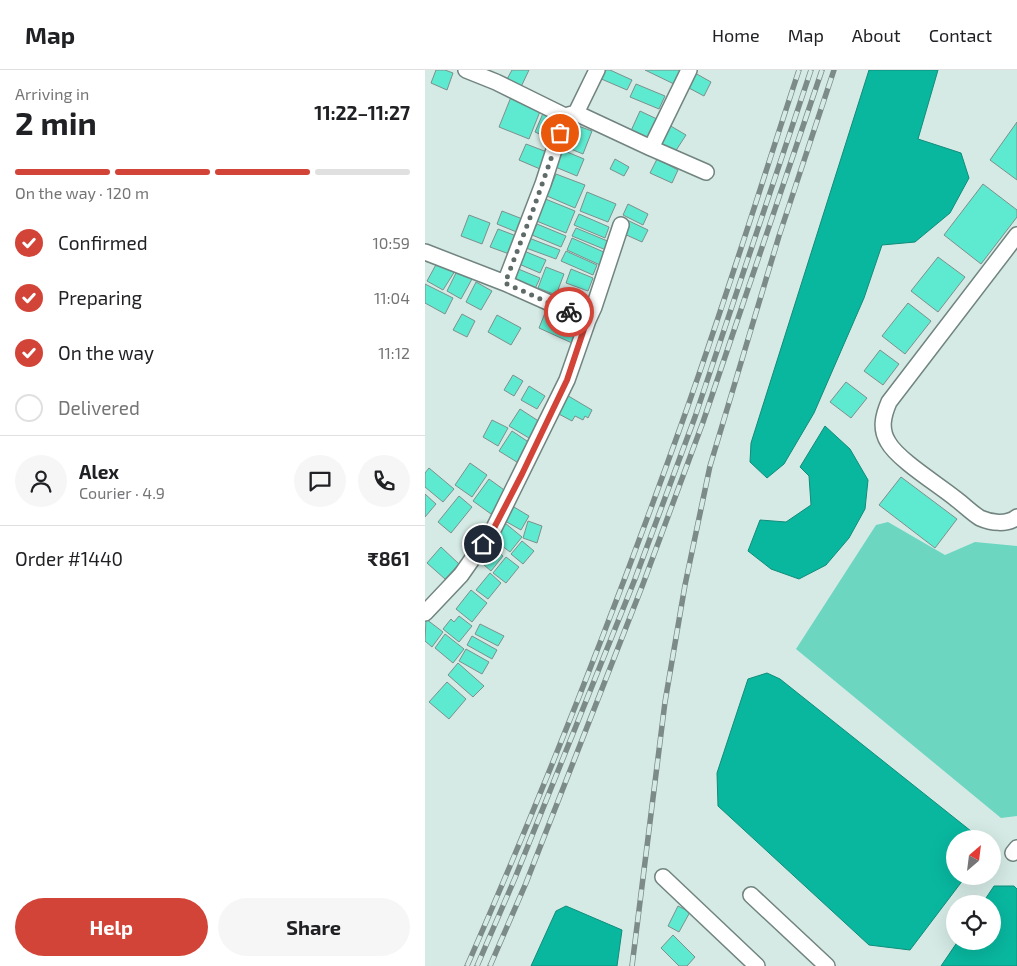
<!DOCTYPE html>
<meta charset="utf-8">
<style>
:root{--surface:#fff;--page:#f6f6f6;--text:#202124;--muted:#757577;--line:#e0e0e0;--accent:#d24437}
body{margin:0;font-family:"Exo 2",sans-serif;background:var(--page);color:var(--text);height:100vh;display:flex;flex-direction:column;font-size:19px;white-space:nowrap}
*{box-sizing:border-box;margin:0}
p{font-size:16px;color:var(--muted)}
.icon{flex:none;width:28px;height:28px;fill:none;stroke:currentColor;stroke-width:2;stroke-linecap:round;stroke-linejoin:round}
.map{position:relative;flex:1;overflow:hidden}
.details{display:flex;flex-direction:column;background:var(--surface);width:425px}
.details>*{flex:none}
.needle{width:32px;rotate:28deg}
.tools{position:absolute;left:521px;top:760px;display:grid;gap:10px}
.tools a{display:grid;place-items:center;width:55px;height:55px;border-radius:50%;background:var(--surface);box-shadow:0 5px 20px #0002;font-size:25px}
.pin{position:absolute;display:grid;place-items:center;width:42px;height:42px;color:#fff;margin:-21px;border:2px solid #fff;border-radius:50%;box-shadow:0 1px 5px #0007}
.courier{position:absolute;display:grid;place-items:center;width:50px;height:50px;margin:-25px;border:4px solid #d24437;border-radius:50%;background:#fff;color:#222;box-shadow:0 1px 6px #0007}
.head em{font-style:normal;font-weight:700}
.head div{display:flex;flex-direction:column-reverse}
.head{display:flex;align-items:center;justify-content:space-between;height:85px;padding:0 15px}
h1{font-size:32px;font-weight:700;line-height:38px}
.bar{display:grid;grid-template-columns:repeat(4,1fr);gap:8px 5px;align-content:center;height:60px;padding:0 15px}
.bar i{height:6px;border-radius:4px;background:var(--line)}
.bar .current{background:var(--accent)}
.bar p{grid-column:span 4}
.line{display:flex;align-items:center;gap:12px;padding:0 15px;border-top:1px solid var(--line)}
.line div{flex:1}
.round{display:grid;place-items:center;flex:none;width:52px;height:52px;border-radius:26px;background:var(--page)}
ol{padding:0 15px;list-style:none}
li{display:flex;align-items:center;gap:15px;height:55px}
li p{margin-inline-start:auto}
li .icon{padding:5px;border-radius:50%;background:var(--accent);color:#fff;stroke-width:4}
li:last-child{color:var(--muted)}
li i{width:28px;height:28px;border:2px solid var(--line);border-radius:50%}
.cta{display:flex;gap:10px;margin-top:auto;padding:10px 15px}
.cta a{flex:1;height:58px;border-radius:30px;background:var(--accent);color:#fff;font-size:20px;font-weight:700;line-height:58px;text-align:center}
.cta a+a{background:var(--page);color:var(--text)}
header{display:flex;align-items:center;gap:30px;box-sizing:border-box;height:70px;padding:0 25px;background:var(--surface);border-bottom:1px solid var(--line)}
header strong{font-size:24px}
nav{display:flex;gap:28px;margin-inline-start:auto;font-size:18px}
main{display:flex;flex:1;min-height:0}
.map>svg:first-child{display:block}
.green{fill:#6cd6c1}
.water{fill:#09b79f;stroke:#108c7a}
.building{fill:#5eead0;stroke:#7c908b}
.lines{fill:none;stroke-linecap:round;stroke-linejoin:round}
.minor-casing{stroke:#71847f;stroke-width:18}
.minor{stroke:#fff;stroke-width:15}
.rail-casing{stroke:#7c8b88;stroke-width:5.5}
.rail{stroke:#d5eae5;stroke-width:4;stroke-dasharray:11;stroke-linecap:butt}
.done{stroke:#5f6b68;stroke-width:5;stroke-dasharray:0 9}
.route{stroke:#d24437;stroke-width:6}
</style>
<header>
<strong>Map</strong>
<nav><a>Home</a><a>Map</a><a>About</a><a>Contact</a></nav>
</header>
<main>
<section class="details">
<div class="head"><div><h1>2 min</h1><p>Arriving in</p></div><em>11:22–11:27</em></div>
<div class="bar"><i class="current"></i><i class="current"></i><i class="current"></i><i></i><p>On the way · 120 m</p></div>
<ol>
<li><svg class="icon" aria-label="check" viewBox="0 0 24 24"><path d="M5 12l5 5 9-10"/></svg>Confirmed<p>10:59</p></li>
<li><svg class="icon" aria-label="check" viewBox="0 0 24 24"><path d="M5 12l5 5 9-10"/></svg>Preparing<p>11:04</p></li>
<li><svg class="icon" aria-label="check" viewBox="0 0 24 24"><path d="M5 12l5 5 9-10"/></svg>On the way<p>11:12</p></li>
<li><i></i>Delivered</li>
</ol>
<div class="line" style="height:90px"><a class="round"><svg class="icon" aria-label="person" viewBox="0 0 24 24"><circle cx="12" cy="8" r="4"/><path d="M4 21q1-7 8-7t8 7"/></svg></a><div><b>Alex</b><p>Courier · 4.9</p></div><a class="round"><svg class="icon" aria-label="chat" viewBox="0 0 24 24"><path d="M4 5h16v11H9l-5 4z"/></svg></a><a class="round"><svg class="icon" aria-label="phone" viewBox="0 0 24 24"><path d="M5 4h4l2 5-3 2q2 4 5 5l2-3 5 2v4C11 20 4 13 5 4z"/></svg></a></div>
<div class="line" style="height:65px"><div>Order #1440</div><b>₹861</b></div>
<div class="cta"><a>Help</a><a>Share</a></div>
</section>
<div class="map">
<svg width="592" height="896" viewBox="0 0 592 896">
<rect width="100%" height="100%" fill="#d5eae5"/>
<path class="green" d="M463,452L520,485L550,472L592,476V746L576,748L371,579L451,455Z"/>
<path class="water" d="M444,0H513L493,69L536,83L544,108L525,143L490,172L457,175L439,228L389,343L359,394L342,408L325,392L326,373Z
M400,356L425,379L443,410L440,439L424,468L401,495L374,509L346,499L323,481L335,450L361,452L386,435L384,406L375,397Z
M342,603L355,609L556,769H530V806H541L485,880L444,875L293,736L292,703L323,609Z
M569,816H589L592,819V896H516L533,871H568V834H557Z
M141,836L197,860L192,896H106L131,841Z"/>
<path class="building" d="M11,0H20L28,3L22,20L6,13Z
M87,0H104L95,19L81,11Z
M178,0H185L207,10L202,20L174,8Z
M220,0H255L257,1L251,15Z
M270,3L286,12L279,26L262,17Z
M211,14L240,26L234,39L205,27Z
M86,27L116,39L104,69L74,57Z
M119,41L137,48L128,70L110,62Z
M215,41L234,50L224,72L205,63Z
M592,52V110L565,90Z
M145,53L167,61L158,84L136,75Z
M244,55L261,65L250,82L234,73Z
M101,74L122,82L115,99L94,90Z
M135,79L159,89L152,106L128,96Z
M190,89L204,97L199,106L185,99Z
M232,89L253,100L247,113L225,103Z
M131,104L160,115L150,138L122,126Z
M558,114L592,140V147L556,194L519,165Z
M162,122L191,134L183,152L155,141Z
M118,128L150,141L141,163L109,150Z
M203,134L223,144L218,155L198,145Z
M77,141L100,150L94,163L72,154Z
M154,144L184,157L180,168L149,155Z
M44,145L65,153L57,174L36,166Z
M202,150L223,160L217,172L197,163Z
M112,154L141,166L136,177L107,165Z
M151,158L185,172L181,180L147,166Z
M73,159L94,167L87,185L65,177Z
M104,168L135,180L131,189L101,178Z
M147,168L181,183L175,195L142,180Z
M99,181L121,190L115,203L94,194Z
M141,181L172,195L168,205L136,191Z
M513,187L540,207L513,242L486,221Z
M13,191L30,201L18,220L2,211Z
M121,197L139,204L131,225L113,218Z
M91,198L115,208L109,221L86,212Z
M146,199L168,208L163,221L141,213Z
M32,201L47,209L36,229L22,221Z
M51,212L67,221L56,240L41,232Z
M0,214L28,228L20,244L0,233Z
M483,233L506,251L480,284L457,266Z
M122,238L156,253L147,273L114,258Z
M37,244L50,251L42,267L28,260Z
M72,245L96,258L86,275L63,262Z
M455,280L474,294L458,315L439,301Z
M88,305L98,311L89,326L79,320Z
M421,312L442,328L426,348L405,332Z
M104,316L120,326L112,339L96,330Z
M140,324L167,340L163,348L160,346L158,350L150,346L147,351L130,342Z
M95,339L115,352L104,368L84,356Z
M67,350L83,358L73,376L58,367Z
M87,361L108,375L95,394L74,381Z
M45,393L62,405L47,427L30,415Z
M4,398L29,419L18,432L0,417V403Z
M476,407L532,449L510,478L454,435Z
M64,409L82,422L66,444L48,431Z
M0,424L11,434L0,447Z
M34,426L47,437L26,463L13,452Z
M89,437L104,446L96,460L80,451Z
M103,451L117,456L112,473L98,468Z
M80,453L97,467L85,482L68,469Z
M97,471L109,481L98,494L86,484Z
M64,475L78,486L66,501L52,489Z
M16,477L34,494L20,509L2,493Z
M81,487L94,497L81,513L68,503Z
M65,503L76,513L63,529L51,520Z
M46,520L62,533L47,552L31,539Z
M34,546L47,556L34,572L18,559L26,549L29,552Z
M1,549L18,562L7,577L0,571Z
M55,554L79,566L73,576L50,564Z
M20,564L39,579L28,593L10,578Z
M47,566L72,580L67,589L42,575Z
M41,579L64,592L57,604L34,591Z
M33,593L59,616L48,627L23,605Z
M22,612L41,629L24,649L4,632Z
M253,836L265,842L254,862L243,856Z
M248,865L270,887L262,896H254L236,878Z"/>
<g class="lines">
<g class="minor-casing">
<path id="minor" d="M41,0L71,12L140,46L151,43L226,78L264,0
M151,43L172,0
M226,78L281,102
M592,165L464,332C458,346 455,359 463,372C473,390 514,415 531,429C539,435 547,443 555,448C566,453 582,455 592,447
M0,182L80,213L163,250L142,310L69,458L36,505L0,543
M80,213L118,114L140,46
M163,250L169,237L196,155
M588,783L592,778
M238,807L332,896
M326,825L402,896"/>
</g>
<use href="#minor" class="minor"/>
<g class="rail-casing">
<path id="rail" d="M42,896C121,716 193,532 259,347C300,232 336,115 374,0
M52,896L90,808L210,509L270,347L386,0
M65,896L101,813L218,514L278,352L397,0
M207,896L240,632L260,515L285,396L354,166L409,0"/>
</g>
<use href="#rail" class="rail"/>
</g>
<g class="lines">
<path class="done" d="M135,63L108,140L80,213L144,242"/>
<path class="route" d="M58,474L69,458L97,404L142,310L162,250L144,242"/>
</g>
</svg>
<div class="tools">
<a><svg class="needle" viewBox="-14 -14 28 28"><path d="M0-13l5 13h-10z" fill="#e53935"/><path d="M0 13l5-13h-10z" fill="#757577"/></svg></a>
<a><svg class="icon" aria-label="locate" viewBox="0 0 24 24"><circle cx="12" cy="12" r="6"/><path d="M12 2v4M12 18v4M2 12h4M18 12h4"/></svg></a>
</div>
<div class="pin" style="left:135px;top:63px;background:#ea580c"><svg class="icon" aria-label="bag" viewBox="0 0 24 24"><path d="M5 8h14l-1 12H6zM9 8a3 3 0 0 1 6 0"/></svg></div>
<div class="pin" style="left:58px;top:474px;background:#1f2937"><svg class="icon" aria-label="home" viewBox="0 0 24 24"><path d="M3 11l9-7 9 7M6 9v11h12V9"/></svg></div>
<div class="courier" style="left:144px;top:242px"><svg class="icon" aria-label="bike" viewBox="0 0 24 24"><circle cx="6" cy="16" r="4"/><circle cx="18" cy="16" r="4"/><path d="M6 16l4-8h5l3 8M10 8l3 8H6M13 5h3"/></svg></div>
</div>
</main>
